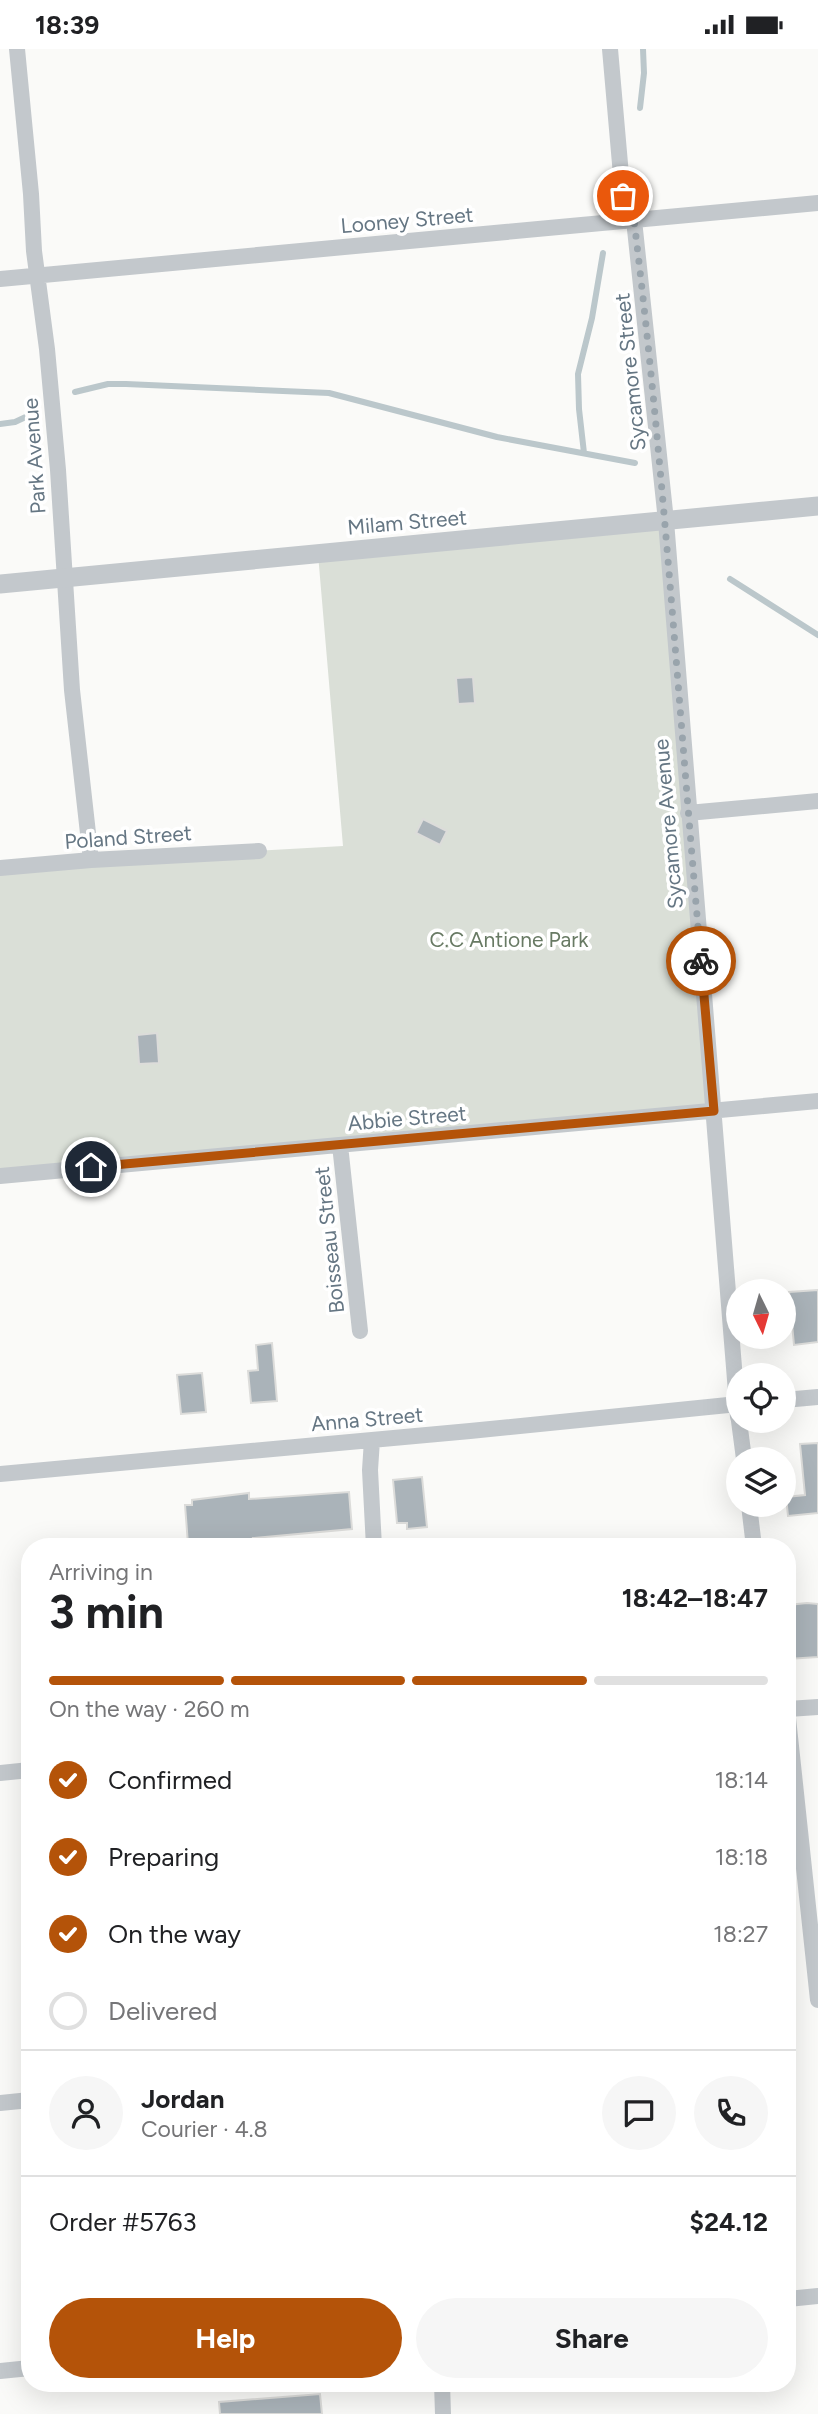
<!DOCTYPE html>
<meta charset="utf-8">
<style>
:root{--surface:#fff;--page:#f6f6f6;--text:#202124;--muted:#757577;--line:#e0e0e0;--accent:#b45309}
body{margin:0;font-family:Figtree,sans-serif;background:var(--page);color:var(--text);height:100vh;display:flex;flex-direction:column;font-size:26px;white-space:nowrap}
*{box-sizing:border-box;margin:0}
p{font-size:23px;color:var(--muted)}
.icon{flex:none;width:38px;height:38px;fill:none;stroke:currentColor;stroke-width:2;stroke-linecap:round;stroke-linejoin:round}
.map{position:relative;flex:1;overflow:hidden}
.details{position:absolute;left:21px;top:1489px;width:775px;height:854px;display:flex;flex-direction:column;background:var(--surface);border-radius:28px;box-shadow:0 7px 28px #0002}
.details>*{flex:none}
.needle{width:46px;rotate:175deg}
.controls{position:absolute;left:726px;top:1230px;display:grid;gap:14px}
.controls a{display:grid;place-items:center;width:70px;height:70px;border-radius:50%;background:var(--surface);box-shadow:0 7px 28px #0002;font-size:35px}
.pin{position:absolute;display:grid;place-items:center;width:60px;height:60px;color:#fff;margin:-30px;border:4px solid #fff;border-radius:50%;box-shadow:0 2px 7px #0007}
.courier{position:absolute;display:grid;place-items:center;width:70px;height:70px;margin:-35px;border:5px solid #b45309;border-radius:50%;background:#fff;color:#222;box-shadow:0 2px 9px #0007}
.headline em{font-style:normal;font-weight:700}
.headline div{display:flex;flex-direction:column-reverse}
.headline{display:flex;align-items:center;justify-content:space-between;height:119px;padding:0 28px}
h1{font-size:46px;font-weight:700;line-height:52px}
.bar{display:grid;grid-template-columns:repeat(4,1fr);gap:10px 7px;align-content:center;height:84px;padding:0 28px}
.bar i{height:9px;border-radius:5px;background:var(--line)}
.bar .current{background:var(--accent)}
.bar p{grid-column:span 4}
.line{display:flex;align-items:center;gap:18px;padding:0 28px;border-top:2px solid var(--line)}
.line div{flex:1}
.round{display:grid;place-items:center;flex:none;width:74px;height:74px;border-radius:37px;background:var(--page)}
ol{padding:0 28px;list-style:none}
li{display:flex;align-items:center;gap:21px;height:77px}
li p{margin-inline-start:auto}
li .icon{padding:7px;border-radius:50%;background:var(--accent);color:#fff;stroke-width:4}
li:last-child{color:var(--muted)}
li i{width:38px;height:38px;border:4px solid var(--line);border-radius:50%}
.action{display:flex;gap:14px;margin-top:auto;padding:14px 28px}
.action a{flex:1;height:80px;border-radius:42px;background:var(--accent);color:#fff;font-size:28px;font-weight:700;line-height:80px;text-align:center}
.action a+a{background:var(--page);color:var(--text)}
.status{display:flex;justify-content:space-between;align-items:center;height:49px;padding:0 35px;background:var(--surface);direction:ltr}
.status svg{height:19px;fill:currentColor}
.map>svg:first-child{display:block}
.green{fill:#dadfd7}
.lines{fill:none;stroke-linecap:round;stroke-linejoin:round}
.stream{stroke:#bbc7cb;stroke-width:6}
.building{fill:#aab3b9;stroke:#dcdcda;stroke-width:2}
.minor{stroke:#c3c8cc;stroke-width:16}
.tertiary{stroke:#c3c8cc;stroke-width:19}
.done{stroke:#99a4ac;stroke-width:7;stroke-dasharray:0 12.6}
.route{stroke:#b45309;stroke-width:9}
.labels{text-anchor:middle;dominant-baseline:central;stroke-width:7;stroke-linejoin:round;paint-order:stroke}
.street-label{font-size:21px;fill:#657683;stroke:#fff}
.park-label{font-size:21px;fill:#687a64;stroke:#fff}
</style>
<div class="status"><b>18:39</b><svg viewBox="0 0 49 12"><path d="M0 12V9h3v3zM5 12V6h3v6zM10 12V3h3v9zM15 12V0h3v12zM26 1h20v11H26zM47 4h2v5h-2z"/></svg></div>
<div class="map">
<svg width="818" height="2365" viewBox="0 0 818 2365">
<rect width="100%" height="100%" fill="#fafaf8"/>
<path class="green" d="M666,472L714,1062L0,1127V820L91,811L343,797L318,505Z"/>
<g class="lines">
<path class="stream" d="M640,59L644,24L643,0
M75,343L108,335H126L329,344L497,388L635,414
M0,375L15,373L32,365
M584,404L579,360L578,325L592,269L603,204
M730,530L818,586"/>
</g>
<path class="building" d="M473,628L475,654L458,655L456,629Z
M423,770L447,782L440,796L416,784Z
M157,984L159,1014L139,1015L137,986Z
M818,1241V1293L794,1296L789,1243Z
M272,1294L277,1352L251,1354L248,1322L258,1321L256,1296Z
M202,1324L206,1363L181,1365L177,1326Z
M818,1394V1464L788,1467L786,1448L805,1446L800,1395Z
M422,1428L427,1478L407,1480V1474H397L393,1431Z
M349,1443L352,1480L253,1489L254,1493L224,1496V1492L188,1495L185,1456H192V1451L249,1444V1450Z
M807,1554L818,1555V1608L788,1610V1556Z
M320,2345L322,2365H220L219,2353Z"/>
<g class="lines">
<path class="minor" d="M17,0L31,145L34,202L47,300L58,421L72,641L91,811
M610,0L625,172
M634,171L666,472L738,1368
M0,230L818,154
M688,764L818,752
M0,819L91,811L259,802
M340,1096L360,1282
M0,1127L818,1052
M784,1351L818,1348
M739,1372L744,1410
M372,1391L370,1421L374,1498
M0,1425L470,1382L738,1355
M749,1456L754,1498
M788,1660L818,1658
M788,1669L818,1951
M0,1724L30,1721
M0,2054L30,2051
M788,2250L818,2247
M0,2322L30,2319
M442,2334L443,2365"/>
<path class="tertiary" d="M0,535L818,457"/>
</g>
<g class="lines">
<path class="done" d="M623,147L625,172L634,171C664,417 679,665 701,912"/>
<path class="route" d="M91,1118L714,1062L701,912"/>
</g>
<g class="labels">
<g class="street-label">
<text transform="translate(407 171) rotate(-5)">Looney Street</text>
<text transform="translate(630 323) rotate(-96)">Sycamore Street</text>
<text transform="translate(34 407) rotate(-94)">Park Avenue</text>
<text transform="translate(407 473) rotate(-5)">Milam Street</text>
<text transform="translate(668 775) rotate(-95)">Sycamore Avenue</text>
<text transform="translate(128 788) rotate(-4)">Poland Street</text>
<text transform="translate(407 1069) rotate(-5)">Abbie Street</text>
<text transform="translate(329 1191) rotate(-96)">Boisseau Street</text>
<text transform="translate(367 1370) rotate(-5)">Anna Street</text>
</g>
<g class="park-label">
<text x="509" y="890">C.C Antione Park</text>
</g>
</g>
</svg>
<div class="controls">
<a><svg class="needle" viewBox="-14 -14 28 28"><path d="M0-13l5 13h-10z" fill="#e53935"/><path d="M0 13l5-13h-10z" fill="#757577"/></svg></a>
<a><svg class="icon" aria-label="locate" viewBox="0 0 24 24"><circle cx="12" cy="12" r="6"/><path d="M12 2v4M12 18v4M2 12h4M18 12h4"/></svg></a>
<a><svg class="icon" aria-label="layers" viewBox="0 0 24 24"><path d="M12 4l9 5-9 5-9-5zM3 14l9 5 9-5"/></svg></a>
</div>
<div class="pin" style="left:623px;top:147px;background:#ea580c"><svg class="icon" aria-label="bag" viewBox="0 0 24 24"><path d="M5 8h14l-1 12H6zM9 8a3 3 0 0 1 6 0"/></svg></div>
<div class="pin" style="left:91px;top:1118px;background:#1f2937"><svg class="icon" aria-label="home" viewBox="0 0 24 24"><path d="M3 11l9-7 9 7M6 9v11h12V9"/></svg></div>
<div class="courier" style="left:701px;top:912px"><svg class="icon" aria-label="bike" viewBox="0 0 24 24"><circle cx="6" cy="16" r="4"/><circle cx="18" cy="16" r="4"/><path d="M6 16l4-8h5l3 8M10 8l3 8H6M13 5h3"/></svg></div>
<section class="details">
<div class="headline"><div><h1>3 min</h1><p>Arriving in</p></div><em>18:42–18:47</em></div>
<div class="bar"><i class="current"></i><i class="current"></i><i class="current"></i><i></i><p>On the way · 260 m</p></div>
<ol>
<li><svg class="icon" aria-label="check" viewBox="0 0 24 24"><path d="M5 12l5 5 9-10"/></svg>Confirmed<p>18:14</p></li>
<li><svg class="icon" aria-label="check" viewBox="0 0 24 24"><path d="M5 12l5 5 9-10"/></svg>Preparing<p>18:18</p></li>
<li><svg class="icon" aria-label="check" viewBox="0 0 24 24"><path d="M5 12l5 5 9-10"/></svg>On the way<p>18:27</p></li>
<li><i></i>Delivered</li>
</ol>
<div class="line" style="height:126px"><a class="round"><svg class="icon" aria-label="person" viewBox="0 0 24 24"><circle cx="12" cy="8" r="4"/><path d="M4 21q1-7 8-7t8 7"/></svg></a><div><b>Jordan</b><p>Courier · 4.8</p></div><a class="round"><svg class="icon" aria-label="chat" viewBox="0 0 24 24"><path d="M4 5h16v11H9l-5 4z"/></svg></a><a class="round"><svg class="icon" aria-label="phone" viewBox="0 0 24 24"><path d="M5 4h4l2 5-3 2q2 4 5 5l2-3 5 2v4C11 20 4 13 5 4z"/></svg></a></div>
<div class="line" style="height:91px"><div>Order #5763</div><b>$24.12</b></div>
<div class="action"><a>Help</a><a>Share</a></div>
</section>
</div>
